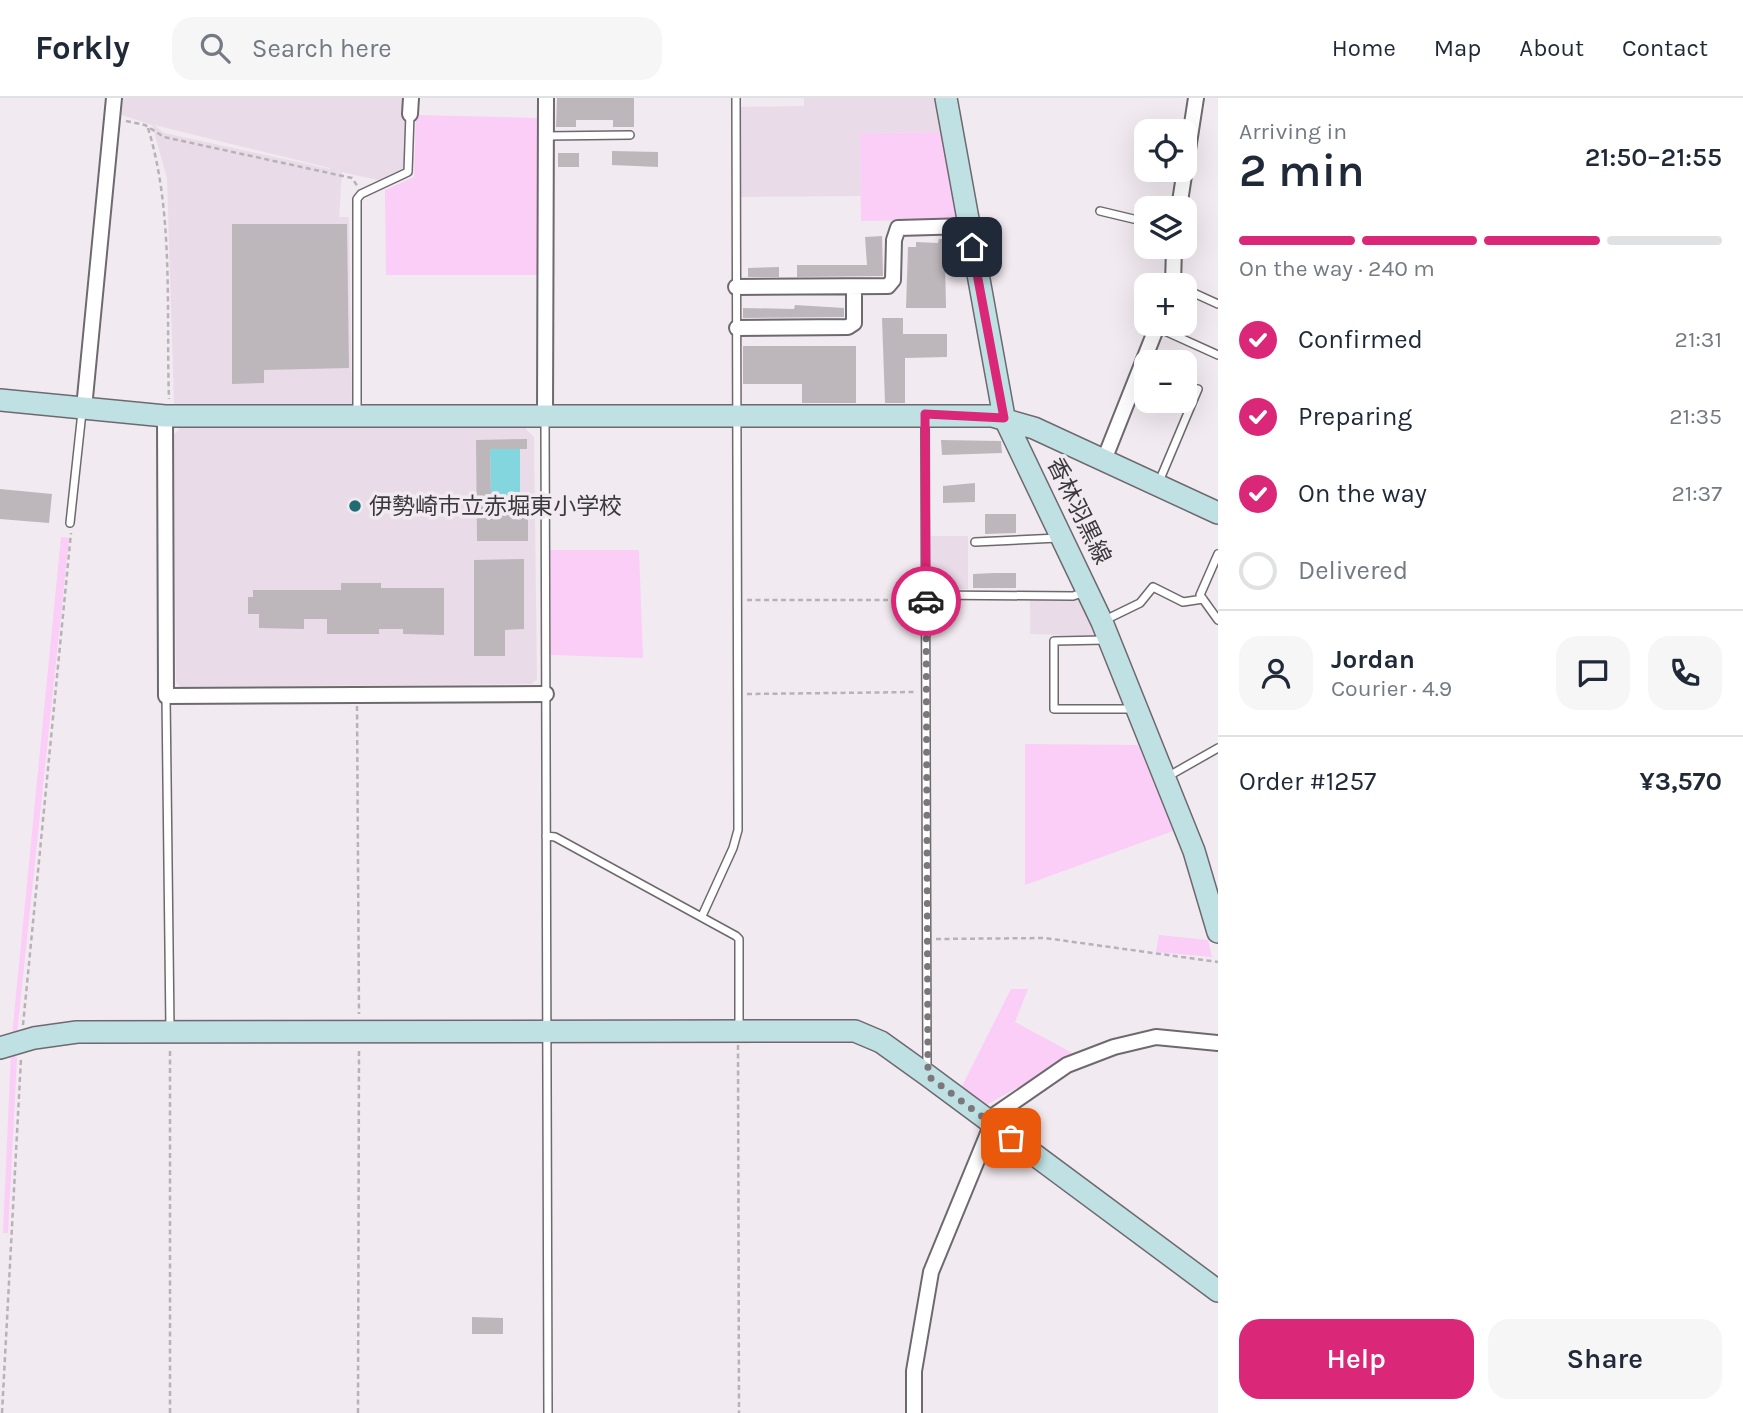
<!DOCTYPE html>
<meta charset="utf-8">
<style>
:root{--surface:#fff;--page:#f6f6f7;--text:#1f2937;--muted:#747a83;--line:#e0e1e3;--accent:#db2777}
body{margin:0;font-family:Karla,"Noto Sans JP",sans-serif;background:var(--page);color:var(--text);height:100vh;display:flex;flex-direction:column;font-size:26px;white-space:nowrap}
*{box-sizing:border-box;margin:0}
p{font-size:23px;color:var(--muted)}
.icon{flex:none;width:38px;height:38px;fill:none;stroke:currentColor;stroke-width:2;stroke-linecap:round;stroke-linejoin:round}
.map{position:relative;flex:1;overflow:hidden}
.sheet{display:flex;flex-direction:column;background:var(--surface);width:525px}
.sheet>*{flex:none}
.fabs{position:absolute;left:1134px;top:21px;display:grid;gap:14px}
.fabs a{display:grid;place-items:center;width:63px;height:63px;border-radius:14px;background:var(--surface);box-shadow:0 7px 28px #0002;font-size:35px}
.pin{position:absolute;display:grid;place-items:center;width:60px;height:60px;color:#fff;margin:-30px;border-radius:14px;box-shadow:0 4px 10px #0006}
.courier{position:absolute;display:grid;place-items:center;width:70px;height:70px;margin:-35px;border:5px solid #db2777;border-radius:50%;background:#fff;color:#222;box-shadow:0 2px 9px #0007}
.head em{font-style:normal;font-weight:600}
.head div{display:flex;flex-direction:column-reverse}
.head{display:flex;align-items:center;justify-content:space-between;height:119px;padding:0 21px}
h1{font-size:46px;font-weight:600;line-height:52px}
.bar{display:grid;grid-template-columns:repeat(4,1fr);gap:10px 7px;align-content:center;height:84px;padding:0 21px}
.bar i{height:9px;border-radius:5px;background:var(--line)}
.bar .on{background:var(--accent)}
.bar p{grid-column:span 4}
.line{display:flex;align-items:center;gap:18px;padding:0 21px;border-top:2px solid var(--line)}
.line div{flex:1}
.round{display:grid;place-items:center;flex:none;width:74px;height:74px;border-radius:21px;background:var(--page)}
ol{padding:0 21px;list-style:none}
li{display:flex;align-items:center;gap:21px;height:77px}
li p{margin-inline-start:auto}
li .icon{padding:7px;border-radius:50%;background:var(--accent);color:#fff;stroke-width:4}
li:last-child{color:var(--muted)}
li i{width:38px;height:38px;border:4px solid var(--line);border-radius:50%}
.cta{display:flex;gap:14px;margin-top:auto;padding:14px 21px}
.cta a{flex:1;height:80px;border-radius:21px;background:var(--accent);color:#fff;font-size:28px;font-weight:600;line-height:80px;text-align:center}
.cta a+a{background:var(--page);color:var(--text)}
header{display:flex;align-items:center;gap:42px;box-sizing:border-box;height:98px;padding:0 35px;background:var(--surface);border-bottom:2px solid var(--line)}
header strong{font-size:33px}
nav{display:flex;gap:38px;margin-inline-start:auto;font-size:24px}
.search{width:490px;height:63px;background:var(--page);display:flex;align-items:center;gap:18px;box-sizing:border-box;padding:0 24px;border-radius:21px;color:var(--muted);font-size:26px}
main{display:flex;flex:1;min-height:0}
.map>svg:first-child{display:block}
.built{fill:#e9dce8;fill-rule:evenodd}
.green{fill:#facef6}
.water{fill:#83d6de}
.building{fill:#bdb7bc}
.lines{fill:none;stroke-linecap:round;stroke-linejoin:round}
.lane-casing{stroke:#6e696e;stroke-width:10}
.street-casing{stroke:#6e696e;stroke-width:18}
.secondary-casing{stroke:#6e696e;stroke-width:24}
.path{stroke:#b8b2b7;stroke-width:2.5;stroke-dasharray:5 3.5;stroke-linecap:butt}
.lane{stroke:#fff;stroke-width:7}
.street{stroke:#fff;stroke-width:14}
.secondary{stroke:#bfe1e4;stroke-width:21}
.done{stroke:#7b777b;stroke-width:7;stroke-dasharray:0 12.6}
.route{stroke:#db2777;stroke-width:9}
.poi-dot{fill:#216c73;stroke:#f1eaf0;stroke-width:2.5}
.labels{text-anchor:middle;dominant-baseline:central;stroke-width:7;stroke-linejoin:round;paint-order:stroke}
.poi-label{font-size:23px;fill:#3c393c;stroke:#f1eaf0;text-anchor:start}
.street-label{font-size:23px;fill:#3c393c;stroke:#f1eaf0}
</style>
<header>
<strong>Forkly</strong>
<div class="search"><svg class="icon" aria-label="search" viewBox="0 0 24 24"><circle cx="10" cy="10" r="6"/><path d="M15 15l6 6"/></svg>Search here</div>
<nav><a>Home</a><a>Map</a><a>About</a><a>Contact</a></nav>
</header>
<main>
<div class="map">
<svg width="1218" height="1315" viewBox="0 0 1218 1315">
<rect width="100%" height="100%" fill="#f1eaf0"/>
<path class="built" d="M117,0H407L404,74L382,83L342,74L339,119H349L352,308L180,312L174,306L167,80L152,27L116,15ZM154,27L330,70V71L164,35Z
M804,0H934L941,34L860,35L861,98L738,99V9L804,8Z
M181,329H524L534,339L537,581L531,586L180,589L176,584L174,336Z
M931,438H968V491H936L931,485Z
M1030,501L1079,502L1095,538L1030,536Z"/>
<path class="green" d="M416,17L538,20L540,177H386L385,92L414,79Z
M941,34L958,121L861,123L860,35Z
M61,439L69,440L17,936L12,938Z
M550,452H639L643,560L551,557Z
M1025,646L1138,647L1173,733L1025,787Z
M1159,837L1208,842L1212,859L1156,854Z
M1011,891H1028L1015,924L1076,957L979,1011L959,994Z
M11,954L17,960L8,1135H3Z"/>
<path class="water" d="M490,351H520V399H491Z"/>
<path class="building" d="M557,0H634V29H613V22H576V29H556Z
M612,53L658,54V69L612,67Z
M558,55H579V69H558Z
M232,126H347L349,270L264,272V285L232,286Z
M882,138L883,178L797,179V167H867L865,139Z
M939,141H954L953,161H945L946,210H906L908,149H916V144L938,145Z
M779,169V179H748V170Z
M795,207L844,210V219L743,220V210L794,211Z
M882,220H903V236H947V259L905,260V305H885Z
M743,248H856V305H802V286H743Z
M527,341V351H490L491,399H528V443H477L476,342Z
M941,342L1001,343L1002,355L942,357Z
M975,385V404L943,405V388Z
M0,391L52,396L49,425L0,421Z
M985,416H1016V435L985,436Z
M524,461V531L505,532V558H474V462Z
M995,475H1016V490H973V476Z
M341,485H381V490H444V537L403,536V531H379V536H327V521H304V531L259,530V516H248V499H253V492H341Z
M472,1219L503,1220V1236H472Z"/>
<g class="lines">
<g class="lane-casing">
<path id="lane" d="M546,38L630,37
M1100,113L1146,124
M1185,191L1218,206
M1156,229L1218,257
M357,314V101L361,96L408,74L410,16
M925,320L927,973
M545,322L548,1315
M1158,386L1198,291
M70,425L82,314
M975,444L1058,440
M1218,456L1200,497L1218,522
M926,497L1073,498L1085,494
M1105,522L1140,505L1153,489L1183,504L1203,501
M1105,542L1054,543V611H1133
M166,598L170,931
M1167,679L1218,650
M546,738L555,739L736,838L739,841V929
M702,818L733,750L738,732L736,0"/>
</g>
<g class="street-casing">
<path id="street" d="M410,16L411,0
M1179,110L1196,0
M1173,187L1174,149
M736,189L888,188L893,182L894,142L898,130L968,128
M737,230L848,229L854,225V189
M84,310L114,0
M165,318L166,598L546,596
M545,318L546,0
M1104,362L1158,226
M914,1315V1273L931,1174L996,1016L1067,967L1114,949L1156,939L1218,945"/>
</g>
<g class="secondary-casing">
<path id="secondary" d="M946,0L1004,319L1102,524L1194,753L1218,834
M0,302L165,318H992L1034,330L1218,415
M0,950L34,940L77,934L855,933L881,944L927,977L1218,1193"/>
</g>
<path class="path" d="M126,23L145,27L164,39L352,80L358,89
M148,30C174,114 166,214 169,301
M747,502H918
M747,596L915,594
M357,608L359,916
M936,841L1045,840L1218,864
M23,927L71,435
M738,947L739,1315
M2,1315L21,961
M170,1315V951
M358,1315L359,951"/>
<use href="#lane" class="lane"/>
<use href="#street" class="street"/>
<use href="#secondary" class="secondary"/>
</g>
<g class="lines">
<path class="done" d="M926,503L928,978L1011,1040"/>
<path class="route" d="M926,503L925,316L1004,320L972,149"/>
</g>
<circle class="poi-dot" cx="355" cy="408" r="7"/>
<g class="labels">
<g class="poi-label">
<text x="369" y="408">伊勢崎市立赤堀東小学校</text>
</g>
<g class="street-label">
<text transform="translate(1079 413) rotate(64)">香林羽黒線</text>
</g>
</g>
</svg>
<div class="fabs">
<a><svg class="icon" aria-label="locate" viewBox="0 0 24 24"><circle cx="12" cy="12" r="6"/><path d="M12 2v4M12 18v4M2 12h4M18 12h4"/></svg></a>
<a><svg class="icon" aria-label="layers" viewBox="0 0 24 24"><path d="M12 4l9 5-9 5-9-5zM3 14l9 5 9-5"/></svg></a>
<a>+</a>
<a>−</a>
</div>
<div class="pin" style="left:1011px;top:1040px;background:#ea580c"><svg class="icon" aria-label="bag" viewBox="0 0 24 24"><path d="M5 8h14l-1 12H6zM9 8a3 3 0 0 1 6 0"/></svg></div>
<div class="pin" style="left:972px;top:149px;background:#1f2937"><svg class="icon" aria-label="home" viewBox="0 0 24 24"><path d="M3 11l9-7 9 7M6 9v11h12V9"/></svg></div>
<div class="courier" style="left:926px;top:503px"><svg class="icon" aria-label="car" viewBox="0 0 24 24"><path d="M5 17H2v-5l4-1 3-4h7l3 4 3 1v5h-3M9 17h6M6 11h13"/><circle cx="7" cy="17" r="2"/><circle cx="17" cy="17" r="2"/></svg></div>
</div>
<section class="sheet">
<div class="head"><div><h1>2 min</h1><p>Arriving in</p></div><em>21:50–21:55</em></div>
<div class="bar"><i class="on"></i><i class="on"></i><i class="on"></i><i></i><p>On the way · 240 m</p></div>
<ol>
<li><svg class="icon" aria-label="check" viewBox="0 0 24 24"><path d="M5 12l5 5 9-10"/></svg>Confirmed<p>21:31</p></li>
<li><svg class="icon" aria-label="check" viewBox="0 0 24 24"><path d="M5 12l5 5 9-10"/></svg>Preparing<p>21:35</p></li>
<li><svg class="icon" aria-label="check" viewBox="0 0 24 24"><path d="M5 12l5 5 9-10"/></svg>On the way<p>21:37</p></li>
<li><i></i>Delivered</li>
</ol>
<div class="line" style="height:126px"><a class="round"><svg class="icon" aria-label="person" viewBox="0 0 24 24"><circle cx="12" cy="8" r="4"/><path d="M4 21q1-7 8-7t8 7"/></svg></a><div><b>Jordan</b><p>Courier · 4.9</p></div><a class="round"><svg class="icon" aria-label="chat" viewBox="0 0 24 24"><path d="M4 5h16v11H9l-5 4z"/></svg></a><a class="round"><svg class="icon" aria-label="phone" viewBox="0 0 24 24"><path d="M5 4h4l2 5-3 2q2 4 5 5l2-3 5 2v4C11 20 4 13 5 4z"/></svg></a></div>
<div class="line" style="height:91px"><div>Order #1257</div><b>¥3,570</b></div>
<div class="cta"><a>Help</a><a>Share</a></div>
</section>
</main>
